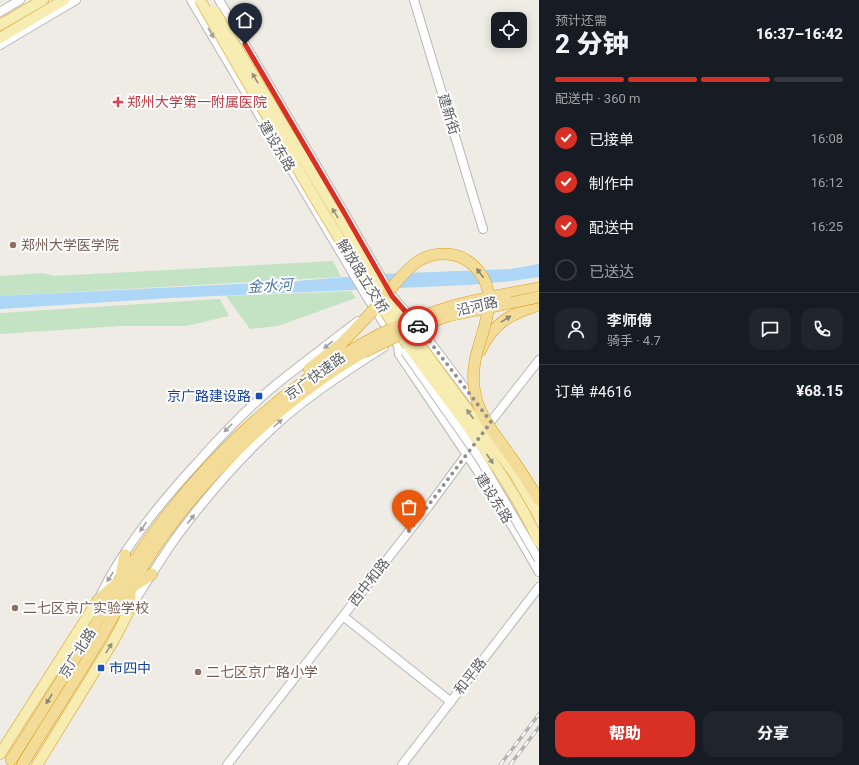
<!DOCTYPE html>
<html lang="zh">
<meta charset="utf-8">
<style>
:root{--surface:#171b24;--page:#20242c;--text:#f1f3f6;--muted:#9ea1a6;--line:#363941;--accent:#d93025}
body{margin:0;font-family:Roboto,"Noto Sans SC",sans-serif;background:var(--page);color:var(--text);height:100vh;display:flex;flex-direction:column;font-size:15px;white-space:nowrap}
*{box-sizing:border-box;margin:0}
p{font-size:13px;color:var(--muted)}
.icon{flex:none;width:22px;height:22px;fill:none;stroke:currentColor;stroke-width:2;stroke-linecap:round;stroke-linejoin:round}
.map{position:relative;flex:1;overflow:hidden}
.panel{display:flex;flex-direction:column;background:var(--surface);width:320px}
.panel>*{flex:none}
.tools{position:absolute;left:491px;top:12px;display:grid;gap:8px}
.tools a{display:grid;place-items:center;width:36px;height:36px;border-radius:8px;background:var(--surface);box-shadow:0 2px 10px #0003;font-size:20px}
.pin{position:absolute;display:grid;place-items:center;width:34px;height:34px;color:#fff;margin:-41px -17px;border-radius:50% 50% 50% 0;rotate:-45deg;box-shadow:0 0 4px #0007}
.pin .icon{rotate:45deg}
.courier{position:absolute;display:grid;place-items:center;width:40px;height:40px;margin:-20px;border:3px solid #d93025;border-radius:50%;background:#fff;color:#222;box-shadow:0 1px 5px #0007}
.head em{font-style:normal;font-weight:800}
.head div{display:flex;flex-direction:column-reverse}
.head{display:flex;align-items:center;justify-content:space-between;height:68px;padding:0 16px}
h1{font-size:26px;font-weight:800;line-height:30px}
.bar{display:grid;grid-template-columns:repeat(4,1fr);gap:6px 4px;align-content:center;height:48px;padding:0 16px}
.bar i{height:5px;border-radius:3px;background:var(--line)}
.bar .on{background:var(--accent)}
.bar p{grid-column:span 4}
.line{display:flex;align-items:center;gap:10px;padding:0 16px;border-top:1px solid var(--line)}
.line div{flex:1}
.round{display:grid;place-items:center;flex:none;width:42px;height:42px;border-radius:12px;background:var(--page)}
ol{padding:0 16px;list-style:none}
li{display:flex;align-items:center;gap:12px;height:44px}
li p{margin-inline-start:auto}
li .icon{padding:4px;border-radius:50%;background:var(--accent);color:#fff;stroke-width:4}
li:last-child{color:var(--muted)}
li i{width:22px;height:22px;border:2px solid var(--line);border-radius:50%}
.primary-button{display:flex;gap:8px;margin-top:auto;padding:8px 16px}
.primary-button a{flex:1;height:46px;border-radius:12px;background:var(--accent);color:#fff;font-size:16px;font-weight:800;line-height:46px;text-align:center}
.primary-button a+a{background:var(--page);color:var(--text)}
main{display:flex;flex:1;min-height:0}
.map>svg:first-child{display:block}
.green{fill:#c4e3c4}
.water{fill:#add6f7}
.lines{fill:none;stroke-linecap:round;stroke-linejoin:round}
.minor-casing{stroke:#b6b7bb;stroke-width:10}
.major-casing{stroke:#e4c169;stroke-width:12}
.highway-casing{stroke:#dd9f16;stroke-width:12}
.minor{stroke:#fff;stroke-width:8}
.major{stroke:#f7ecb1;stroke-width:10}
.highway{stroke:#f3db98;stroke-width:11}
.rail-casing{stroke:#b3b4b4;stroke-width:3.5}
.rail{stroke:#fff;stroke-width:2;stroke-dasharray:6;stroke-linecap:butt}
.minor-bridge-casing{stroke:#b6b7bb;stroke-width:10;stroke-linecap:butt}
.major-bridge-casing{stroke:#e4c169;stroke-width:12;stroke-linecap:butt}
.highway-bridge-casing{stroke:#dd9f16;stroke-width:12;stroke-linecap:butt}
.minor-bridge{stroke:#fff;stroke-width:8}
.major-bridge{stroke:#f7ecb1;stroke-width:10}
.highway-bridge{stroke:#f3db98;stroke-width:11}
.oneway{fill:#9ea0a2}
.oneway2{fill:#93917f}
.oneway3{fill:#8a8574}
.done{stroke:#909191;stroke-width:4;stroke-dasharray:0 7.2}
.route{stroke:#d93025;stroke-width:5}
.health-dot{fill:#e0444e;stroke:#fff;stroke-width:1.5}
.education-dot{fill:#8d6e63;stroke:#fff;stroke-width:1.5}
.transit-dot{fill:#1a4fb4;stroke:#fff;stroke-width:1.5}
.labels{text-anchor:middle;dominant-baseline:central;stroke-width:4;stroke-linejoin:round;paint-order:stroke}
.health-label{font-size:14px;fill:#be3a42;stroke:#fff;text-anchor:start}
.street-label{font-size:14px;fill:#5d6064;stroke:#fff}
.education-label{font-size:14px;fill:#785e54;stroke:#fff;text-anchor:start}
.transit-label{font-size:14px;fill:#164399;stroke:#fff;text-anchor:end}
.water-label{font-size:15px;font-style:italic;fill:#4b78a7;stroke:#fff}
</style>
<main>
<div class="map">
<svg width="539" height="765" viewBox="0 0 539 765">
<rect width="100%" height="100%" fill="#eeece5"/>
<path class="green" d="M333,261L341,277L0,296V276L43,273L54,276Z
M351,291L356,298L278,326L250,329L226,296Z
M220,299L229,316L186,326H120L0,334V313Z"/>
<path class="water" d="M539,264V277L512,281L468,285L170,298L0,309V296L297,281L382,274L511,269Z"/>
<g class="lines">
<g class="minor-casing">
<path id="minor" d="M191,0L364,292L397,344L405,352
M219,0L345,214L392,296L415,322L476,403
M414,0L483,229
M0,12L20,0
M0,45L76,0
M398,345L399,354C447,425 497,497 539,572
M485,429L539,360
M100,596C123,548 160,503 196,464C224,432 254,401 288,375C311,357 335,339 358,321
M130,608C145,585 159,562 175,539C205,498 240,458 278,423C309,395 349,369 384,347
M343,616L451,702
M227,765L428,507L475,443
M402,765L539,587"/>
</g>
<g class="major-casing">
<path id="major" d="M0,25L43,0
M0,38L64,0
M0,754L98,600
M37,765L114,640L130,609"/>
</g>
<g class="highway-casing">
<path id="highway" d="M506,294L539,288
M480,351C494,322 509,315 539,305
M309,369L342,343L368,316
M98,600L120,581L125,555
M130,609V588L152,574
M11,760C37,719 63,678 88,637C112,596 136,555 165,518C217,449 285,388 360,345
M22,765C48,722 76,680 101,637C121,603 140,568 163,536C214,465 288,396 364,352"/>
</g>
<use href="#minor" class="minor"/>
<use href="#major" class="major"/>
<use href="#highway" class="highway"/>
<g class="rail-casing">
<path id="rail" d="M500,765L539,714
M510,765L539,727"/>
</g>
<use href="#rail" class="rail"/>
<g class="minor-bridge-casing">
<path id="minor-bridge" d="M405,352L480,459L539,560"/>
</g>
<g class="major-bridge-casing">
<path id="major-bridge" d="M200,0C260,104 319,209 384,310C434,388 500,457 539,542
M214,10L391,304L414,337L514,473L539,516"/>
</g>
<g class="highway-bridge-casing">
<path id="highway-bridge" d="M368,316C377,306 385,296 393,286C411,265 424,250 454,255C464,257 470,262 477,269C502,297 481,330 475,361C473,372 473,386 476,397C481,419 498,438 511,457C521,471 530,485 539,500
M360,345C387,329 416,317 446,308C465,302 486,298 506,294
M364,352L411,329L448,316L539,297"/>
</g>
<use href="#minor-bridge" class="minor-bridge"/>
<use href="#major-bridge" class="major-bridge"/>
<use href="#highway-bridge" class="highway-bridge"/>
</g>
<defs><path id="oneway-solid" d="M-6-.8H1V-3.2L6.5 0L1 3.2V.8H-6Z"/></defs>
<g class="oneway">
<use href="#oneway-solid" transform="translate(211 33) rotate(60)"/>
<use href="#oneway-solid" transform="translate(328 345) rotate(141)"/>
<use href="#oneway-solid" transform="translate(278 423) rotate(-42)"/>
<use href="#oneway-solid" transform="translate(228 428) rotate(135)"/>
<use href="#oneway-solid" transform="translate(191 519) rotate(-52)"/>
<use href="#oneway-solid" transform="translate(143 527) rotate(124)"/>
<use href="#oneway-solid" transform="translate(110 577) rotate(123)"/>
</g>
<g class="oneway2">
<use href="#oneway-solid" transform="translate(255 78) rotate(-121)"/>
<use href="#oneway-solid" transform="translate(335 213) rotate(-121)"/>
<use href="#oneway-solid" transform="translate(470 414) rotate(-126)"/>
<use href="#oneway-solid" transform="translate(490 459) rotate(56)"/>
<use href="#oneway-solid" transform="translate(109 648) rotate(-59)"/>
</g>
<g class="oneway3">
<use href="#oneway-solid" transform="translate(480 273) rotate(-127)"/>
<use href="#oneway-solid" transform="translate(506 319) rotate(-32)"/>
<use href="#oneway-solid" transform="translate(49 699) rotate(122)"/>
</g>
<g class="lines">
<path class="done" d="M409,531L491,422L418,326"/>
<path class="route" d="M245,44L345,214L392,296L418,326"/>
</g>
<path class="health-dot" d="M116 96h4v4h4v4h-4v4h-4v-4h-4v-4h4z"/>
<g class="education-dot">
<circle cx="13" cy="245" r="4"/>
<circle cx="15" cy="608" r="4"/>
<circle cx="198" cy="672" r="4"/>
</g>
<g class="transit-dot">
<rect x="255" y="392" width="8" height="8" rx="2"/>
<rect x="97" y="664" width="8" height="8" rx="2"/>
</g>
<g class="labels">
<g class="health-label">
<text x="127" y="102">郑州大学第一附属医院</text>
</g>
<g class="street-label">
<text transform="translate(449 114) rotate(73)">建新街</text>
<text transform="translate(277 146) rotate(59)">建设东路</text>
<text transform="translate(363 276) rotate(58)">解放路立交桥</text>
<text transform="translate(477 306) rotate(-13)">沿河路</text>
<text transform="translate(315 376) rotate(-36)">京广快速路</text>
<text transform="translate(494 498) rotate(58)">建设东路</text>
<text transform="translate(369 582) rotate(-52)">西中和路</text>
<text transform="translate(77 653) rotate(-58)">京广北路</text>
<text transform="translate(470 676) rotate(-52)">和平路</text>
</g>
<g class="education-label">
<text x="21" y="245">郑州大学医学院</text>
<text x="23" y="608">二七区京广实验学校</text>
<text x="206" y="672">二七区京广路小学</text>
</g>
<g class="transit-label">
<text x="251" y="396">京广路建设路</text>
<text x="109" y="668" text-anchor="start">市四中</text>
</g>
<g class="water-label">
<text transform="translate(270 286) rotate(-3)">金水河</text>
</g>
</g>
</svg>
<div class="tools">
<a><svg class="icon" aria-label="locate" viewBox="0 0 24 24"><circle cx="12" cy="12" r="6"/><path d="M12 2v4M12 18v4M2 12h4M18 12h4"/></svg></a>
</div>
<div class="pin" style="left:409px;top:531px;background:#ea580c"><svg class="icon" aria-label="bag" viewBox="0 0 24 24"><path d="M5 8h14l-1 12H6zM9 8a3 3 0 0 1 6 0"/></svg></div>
<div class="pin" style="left:245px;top:44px;background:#1f2937"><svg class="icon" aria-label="home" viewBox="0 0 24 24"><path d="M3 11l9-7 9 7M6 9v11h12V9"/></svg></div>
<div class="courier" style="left:418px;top:326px"><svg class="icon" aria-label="car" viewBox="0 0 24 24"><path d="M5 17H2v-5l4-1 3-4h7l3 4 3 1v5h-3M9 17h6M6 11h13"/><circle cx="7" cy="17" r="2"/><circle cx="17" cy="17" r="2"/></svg></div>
</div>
<section class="panel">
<div class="head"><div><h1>2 分钟</h1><p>预计还需</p></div><em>16:37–16:42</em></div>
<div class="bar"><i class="on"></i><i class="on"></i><i class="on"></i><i></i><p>配送中 · 360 m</p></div>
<ol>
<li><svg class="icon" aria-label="check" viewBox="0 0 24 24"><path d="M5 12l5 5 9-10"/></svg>已接单<p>16:08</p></li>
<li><svg class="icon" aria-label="check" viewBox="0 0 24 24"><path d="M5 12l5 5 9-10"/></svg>制作中<p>16:12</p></li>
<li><svg class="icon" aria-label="check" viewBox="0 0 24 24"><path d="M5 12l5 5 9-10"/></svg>配送中<p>16:25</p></li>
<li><i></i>已送达</li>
</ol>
<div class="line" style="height:72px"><a class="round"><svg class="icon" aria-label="person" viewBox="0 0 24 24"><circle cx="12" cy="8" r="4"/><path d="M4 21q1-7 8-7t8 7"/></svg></a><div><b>李师傅</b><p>骑手 · 4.7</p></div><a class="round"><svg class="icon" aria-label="chat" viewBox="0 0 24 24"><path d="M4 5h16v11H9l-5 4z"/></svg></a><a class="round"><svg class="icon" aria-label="phone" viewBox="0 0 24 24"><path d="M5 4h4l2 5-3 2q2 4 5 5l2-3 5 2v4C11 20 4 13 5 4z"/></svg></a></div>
<div class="line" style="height:52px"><div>订单 #4616</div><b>¥68.15</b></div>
<div class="primary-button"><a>帮助</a><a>分享</a></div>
</section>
</main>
